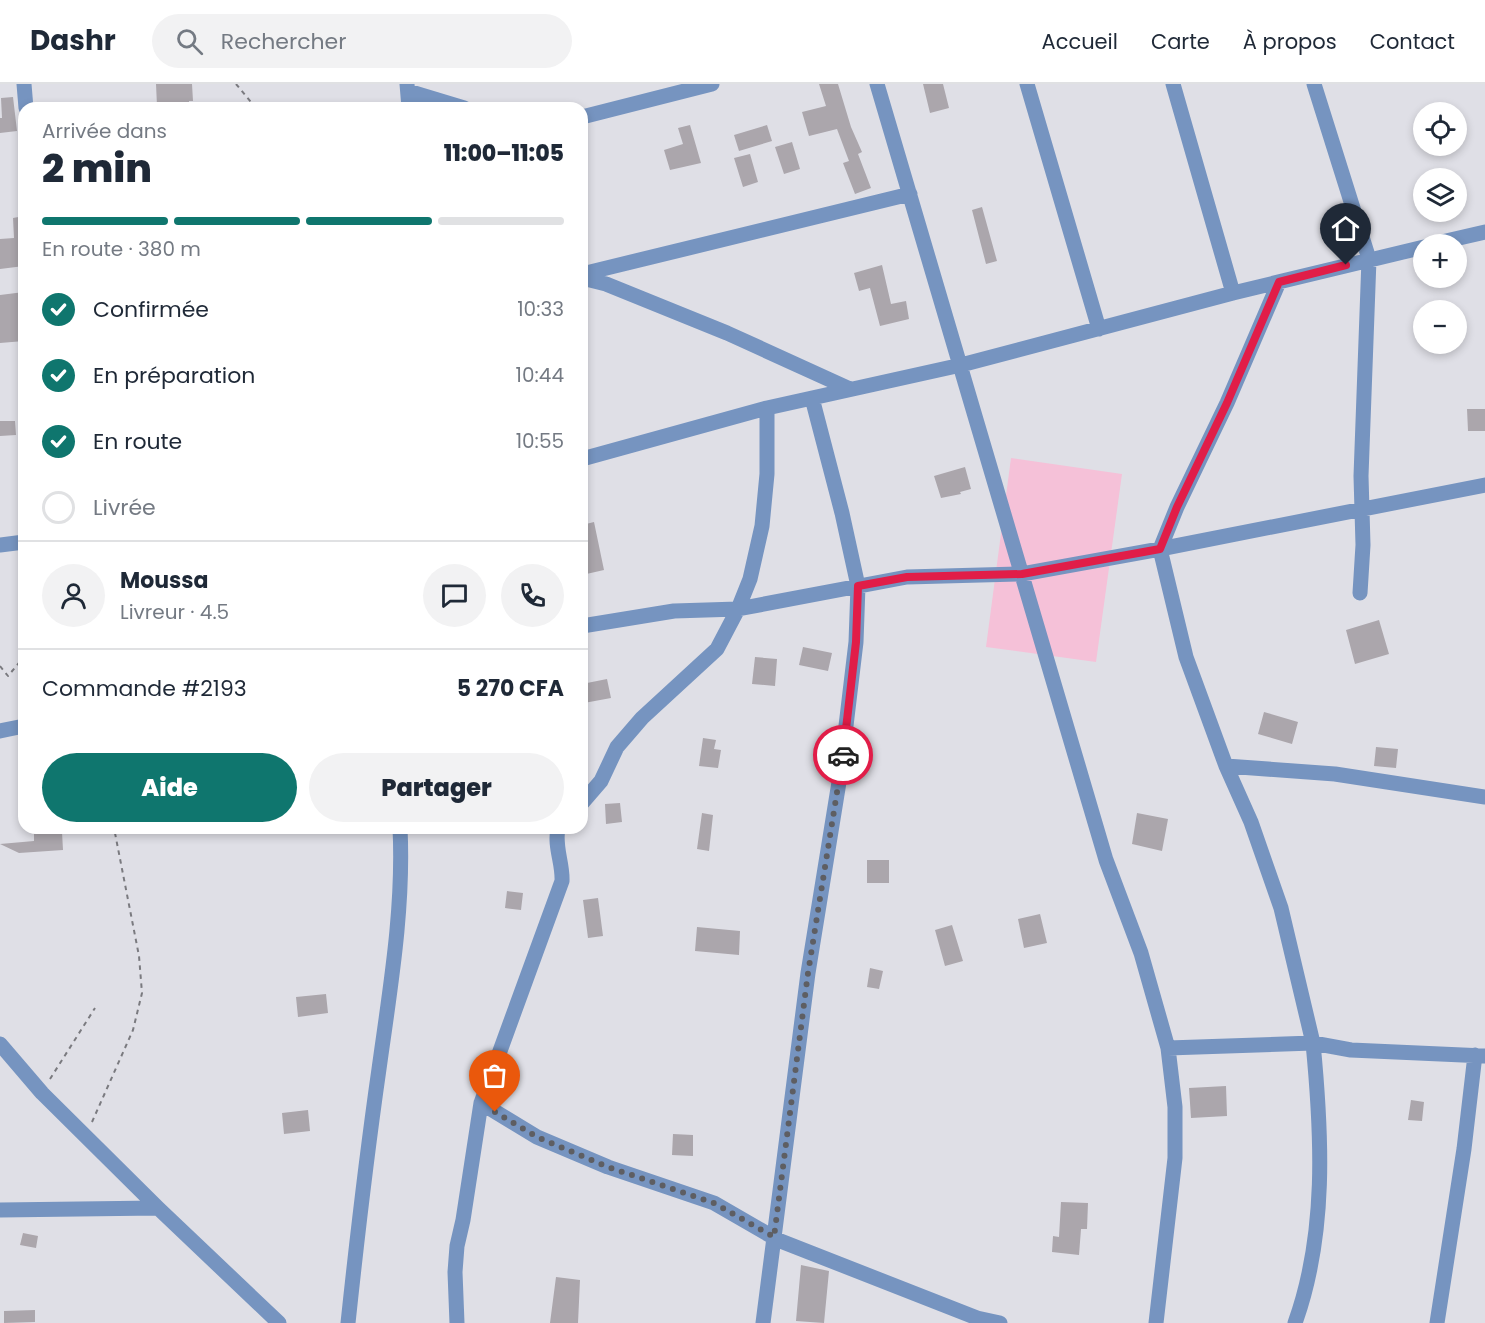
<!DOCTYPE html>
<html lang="fr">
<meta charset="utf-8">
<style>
:root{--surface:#fff;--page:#f2f2f3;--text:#1f2937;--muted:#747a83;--line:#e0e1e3;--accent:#0f766e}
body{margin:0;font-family:Poppins,sans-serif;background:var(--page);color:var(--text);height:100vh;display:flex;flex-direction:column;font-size:22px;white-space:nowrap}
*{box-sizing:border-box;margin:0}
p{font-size:20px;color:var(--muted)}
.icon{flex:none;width:33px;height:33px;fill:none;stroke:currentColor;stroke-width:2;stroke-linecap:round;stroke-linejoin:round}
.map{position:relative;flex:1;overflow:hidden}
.drawer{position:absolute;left:18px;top:18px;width:570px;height:732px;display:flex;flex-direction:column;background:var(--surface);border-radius:18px;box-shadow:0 3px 9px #0003}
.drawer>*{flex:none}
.tools{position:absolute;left:1413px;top:18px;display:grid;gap:12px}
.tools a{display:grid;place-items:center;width:54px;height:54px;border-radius:50%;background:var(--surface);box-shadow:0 3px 9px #0003;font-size:30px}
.pin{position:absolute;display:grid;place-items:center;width:51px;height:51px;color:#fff;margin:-62px -26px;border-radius:50% 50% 50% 0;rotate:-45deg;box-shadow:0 0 6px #0007}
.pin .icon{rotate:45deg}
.courier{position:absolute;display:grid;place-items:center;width:60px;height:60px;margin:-30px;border:4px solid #e11d48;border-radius:50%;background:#fff;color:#222;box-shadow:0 2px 8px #0007}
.headline em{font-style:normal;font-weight:800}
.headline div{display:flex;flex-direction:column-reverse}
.headline{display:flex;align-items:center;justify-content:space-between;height:102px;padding:0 24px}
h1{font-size:39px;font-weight:800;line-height:45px}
.bar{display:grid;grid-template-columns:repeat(4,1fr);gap:9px 6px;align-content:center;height:72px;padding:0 24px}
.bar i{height:8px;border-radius:4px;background:var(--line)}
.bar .active{background:var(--accent)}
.bar p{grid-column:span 4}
.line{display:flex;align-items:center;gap:15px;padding:0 24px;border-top:2px solid var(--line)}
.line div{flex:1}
.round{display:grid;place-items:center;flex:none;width:63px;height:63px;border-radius:32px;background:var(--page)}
ol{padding:0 24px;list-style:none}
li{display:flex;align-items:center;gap:18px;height:66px}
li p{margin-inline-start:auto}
li .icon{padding:6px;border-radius:50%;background:var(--accent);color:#fff;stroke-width:4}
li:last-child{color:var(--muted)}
li i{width:33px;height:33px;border:3px solid var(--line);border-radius:50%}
.primary-button{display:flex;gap:12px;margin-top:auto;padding:12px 24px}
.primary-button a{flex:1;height:69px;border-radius:36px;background:var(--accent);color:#fff;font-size:24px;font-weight:800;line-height:69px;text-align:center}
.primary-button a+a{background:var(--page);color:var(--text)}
header{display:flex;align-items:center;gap:36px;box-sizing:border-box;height:84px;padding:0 30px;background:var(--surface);border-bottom:2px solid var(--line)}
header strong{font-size:28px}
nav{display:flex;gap:33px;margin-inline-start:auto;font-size:21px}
.search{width:420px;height:54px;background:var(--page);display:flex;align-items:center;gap:15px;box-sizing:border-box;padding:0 21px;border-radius:33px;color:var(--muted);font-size:22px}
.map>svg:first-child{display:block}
.green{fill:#f5c1d8}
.building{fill:#aba6ac}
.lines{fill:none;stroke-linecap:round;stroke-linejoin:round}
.path{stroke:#7a7a7f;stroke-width:2;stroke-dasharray:4.5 4.5;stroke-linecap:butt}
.minor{stroke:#7694c0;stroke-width:15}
.done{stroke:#5e5e62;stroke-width:6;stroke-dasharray:0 10.8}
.route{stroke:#e11d48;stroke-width:8}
</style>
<header>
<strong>Dashr</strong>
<div class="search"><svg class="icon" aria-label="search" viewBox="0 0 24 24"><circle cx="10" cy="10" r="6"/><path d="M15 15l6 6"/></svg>Rechercher</div>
<nav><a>Accueil</a><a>Carte</a><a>À propos</a><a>Contact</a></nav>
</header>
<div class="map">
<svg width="1485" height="1239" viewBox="0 0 1485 1239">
<rect width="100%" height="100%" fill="#dfdfe6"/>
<path class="green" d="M1011,374L1122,390L1096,578L986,563Z"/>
<path class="building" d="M156,0H192L193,17H189V21L157,22Z
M819,0H838L851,43L862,68L858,70L871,104L855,110L843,79L849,77L837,45L809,52L802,28L826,22Z
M923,0H943L949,24L930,29Z
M13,13L17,47L0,49V34H2L1,14Z
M690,41L701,79L670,86L664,66L683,60L678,44Z
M767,41L772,57L739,67L734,51Z
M792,58L800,85L784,90L775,63Z
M750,70L758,98L743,103L734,74Z
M982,123L997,177L986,180L972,126Z
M24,132V182L0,185V155L14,154L13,134Z
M882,181L891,220L906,217L909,235L880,242L870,204L859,207L854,189Z
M24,208V257L0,259V211Z
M1467,325H1485V347H1468Z
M0,337H15L16,351L0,352Z
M965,383L971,405L960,408L961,410L941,414L934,392Z
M594,438L604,486L582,491V441Z
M1379,536L1389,570L1355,580L1346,546Z
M803,563L832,569L828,587L799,581Z
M755,573L777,575L775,602L752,600Z
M607,595L611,614L584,619L582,600Z
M1264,628L1298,638L1292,660L1258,650Z
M703,654L716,656L714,665L721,666L718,684L699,682Z
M1376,663L1398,665L1396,684L1374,682Z
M620,719L622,738L606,740L605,720Z
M702,729L713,731L709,767L697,765Z
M1137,729L1168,735L1162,767L1132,760Z
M62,748L63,766L19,769L0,760L34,757V750Z
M867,776H889V799H867Z
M507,807L523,809L521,826L505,824Z
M598,814L603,852L588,854L583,816Z
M1040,830L1047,859L1024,864L1018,835Z
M952,841L963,877L945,882L935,846Z
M697,843L740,847L739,871L695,867Z
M870,884L883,887L879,905L867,903Z
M326,910L328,929L298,933L296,913Z
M1226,1002L1227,1032L1191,1034L1189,1004Z
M1411,1016L1424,1018L1422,1037L1408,1036Z
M308,1026L310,1047L284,1050L282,1029Z
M673,1050L693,1051V1072L672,1071Z
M1061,1118L1088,1119L1087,1145H1081L1079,1171L1052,1168L1053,1152L1059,1153Z
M23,1149L38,1152L36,1164L20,1161Z
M801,1181L829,1187L824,1239L796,1237Z
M556,1193L580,1196L578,1239H550Z
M35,1226V1238L4,1239V1227Z"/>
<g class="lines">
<path class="path" d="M236,0L256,24
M0,582L8,592L23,574L20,547L24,496
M50,995L95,924
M92,1038L133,946L142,909L139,872L114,744"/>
<path class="minor" d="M24,0L26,24
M407,0L409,24
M877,0L1106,776L1141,869L1168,964L1313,959C1322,1052 1327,1150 1295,1239
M1027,0L1099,245
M1173,0L1233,209
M1314,0L1369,175L1361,392L1363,461L1360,509
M408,7L464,24
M582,33L712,0
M1433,160L1485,148
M582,190L910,110
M582,194L606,200L727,249L850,305
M1279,198L1227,319L1177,423L1160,465L1186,573L1226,682L1251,738L1281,824L1313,959L1351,966L1485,972
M582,375L767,324L961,281L1233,209L1424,163
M0,461L24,458
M582,542L674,527L738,525L907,493L1022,490L1160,465L1485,401
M0,647L24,642
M1226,682L1335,690L1485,713
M582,719L601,697L617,663L642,634L717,565L738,525L750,495L762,442L767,390V324
M0,960L42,1009L158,1124L279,1239
M481,1019L537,1053L608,1083L714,1119L778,1156L977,1234L1000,1239
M0,1126L158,1124
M348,1239C357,1154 367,1069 379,985C390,905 404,825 400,744
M457,1239L455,1188L457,1162L463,1136L481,1019L562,797C563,779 554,763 558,744
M763,1239L808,889L840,692L856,558L858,502L842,429L812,314
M1156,1239L1175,1074V1023L1168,964
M1437,1239L1464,1065L1475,971"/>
</g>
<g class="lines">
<path class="done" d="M495,1028L537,1053L608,1083L714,1119L774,1153L808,889L843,671"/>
<path class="route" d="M843,671L856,558L858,502L907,493L1022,490L1160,465L1177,423L1227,319L1279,198L1346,181"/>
</g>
</svg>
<div class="tools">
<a><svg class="icon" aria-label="locate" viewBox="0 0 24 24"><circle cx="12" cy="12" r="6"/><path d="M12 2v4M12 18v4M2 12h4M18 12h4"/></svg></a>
<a><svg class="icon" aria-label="layers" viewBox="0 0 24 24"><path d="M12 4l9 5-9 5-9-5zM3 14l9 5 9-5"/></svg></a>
<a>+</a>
<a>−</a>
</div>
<div class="pin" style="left:495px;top:1028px;background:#ea580c"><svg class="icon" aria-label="bag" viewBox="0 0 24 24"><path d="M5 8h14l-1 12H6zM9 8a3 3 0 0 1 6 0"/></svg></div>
<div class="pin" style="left:1346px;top:181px;background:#1f2937"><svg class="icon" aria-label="home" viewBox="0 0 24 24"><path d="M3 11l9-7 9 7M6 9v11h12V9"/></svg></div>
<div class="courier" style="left:843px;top:671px"><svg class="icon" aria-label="car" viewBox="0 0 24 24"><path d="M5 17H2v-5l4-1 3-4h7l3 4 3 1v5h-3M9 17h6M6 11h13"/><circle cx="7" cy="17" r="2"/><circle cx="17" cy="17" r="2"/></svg></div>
<section class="drawer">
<div class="headline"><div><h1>2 min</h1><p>Arrivée dans</p></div><em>11:00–11:05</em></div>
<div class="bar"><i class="active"></i><i class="active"></i><i class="active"></i><i></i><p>En route · 380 m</p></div>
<ol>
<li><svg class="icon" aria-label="check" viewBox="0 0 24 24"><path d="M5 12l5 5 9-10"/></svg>Confirmée<p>10:33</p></li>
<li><svg class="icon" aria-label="check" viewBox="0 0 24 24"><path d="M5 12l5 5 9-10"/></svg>En préparation<p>10:44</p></li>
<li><svg class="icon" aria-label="check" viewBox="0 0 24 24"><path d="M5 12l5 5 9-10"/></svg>En route<p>10:55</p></li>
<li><i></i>Livrée</li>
</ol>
<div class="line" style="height:108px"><a class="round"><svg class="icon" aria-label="person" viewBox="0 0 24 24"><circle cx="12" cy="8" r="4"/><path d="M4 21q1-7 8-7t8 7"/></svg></a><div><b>Moussa</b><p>Livreur · 4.5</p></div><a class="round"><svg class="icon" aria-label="chat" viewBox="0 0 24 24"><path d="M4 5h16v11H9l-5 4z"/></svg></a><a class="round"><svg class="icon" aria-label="phone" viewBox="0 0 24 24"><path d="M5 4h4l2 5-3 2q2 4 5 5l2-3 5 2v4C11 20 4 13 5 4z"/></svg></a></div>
<div class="line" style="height:78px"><div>Commande #2193</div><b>5 270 CFA</b></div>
<div class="primary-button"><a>Aide</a><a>Partager</a></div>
</section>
</div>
